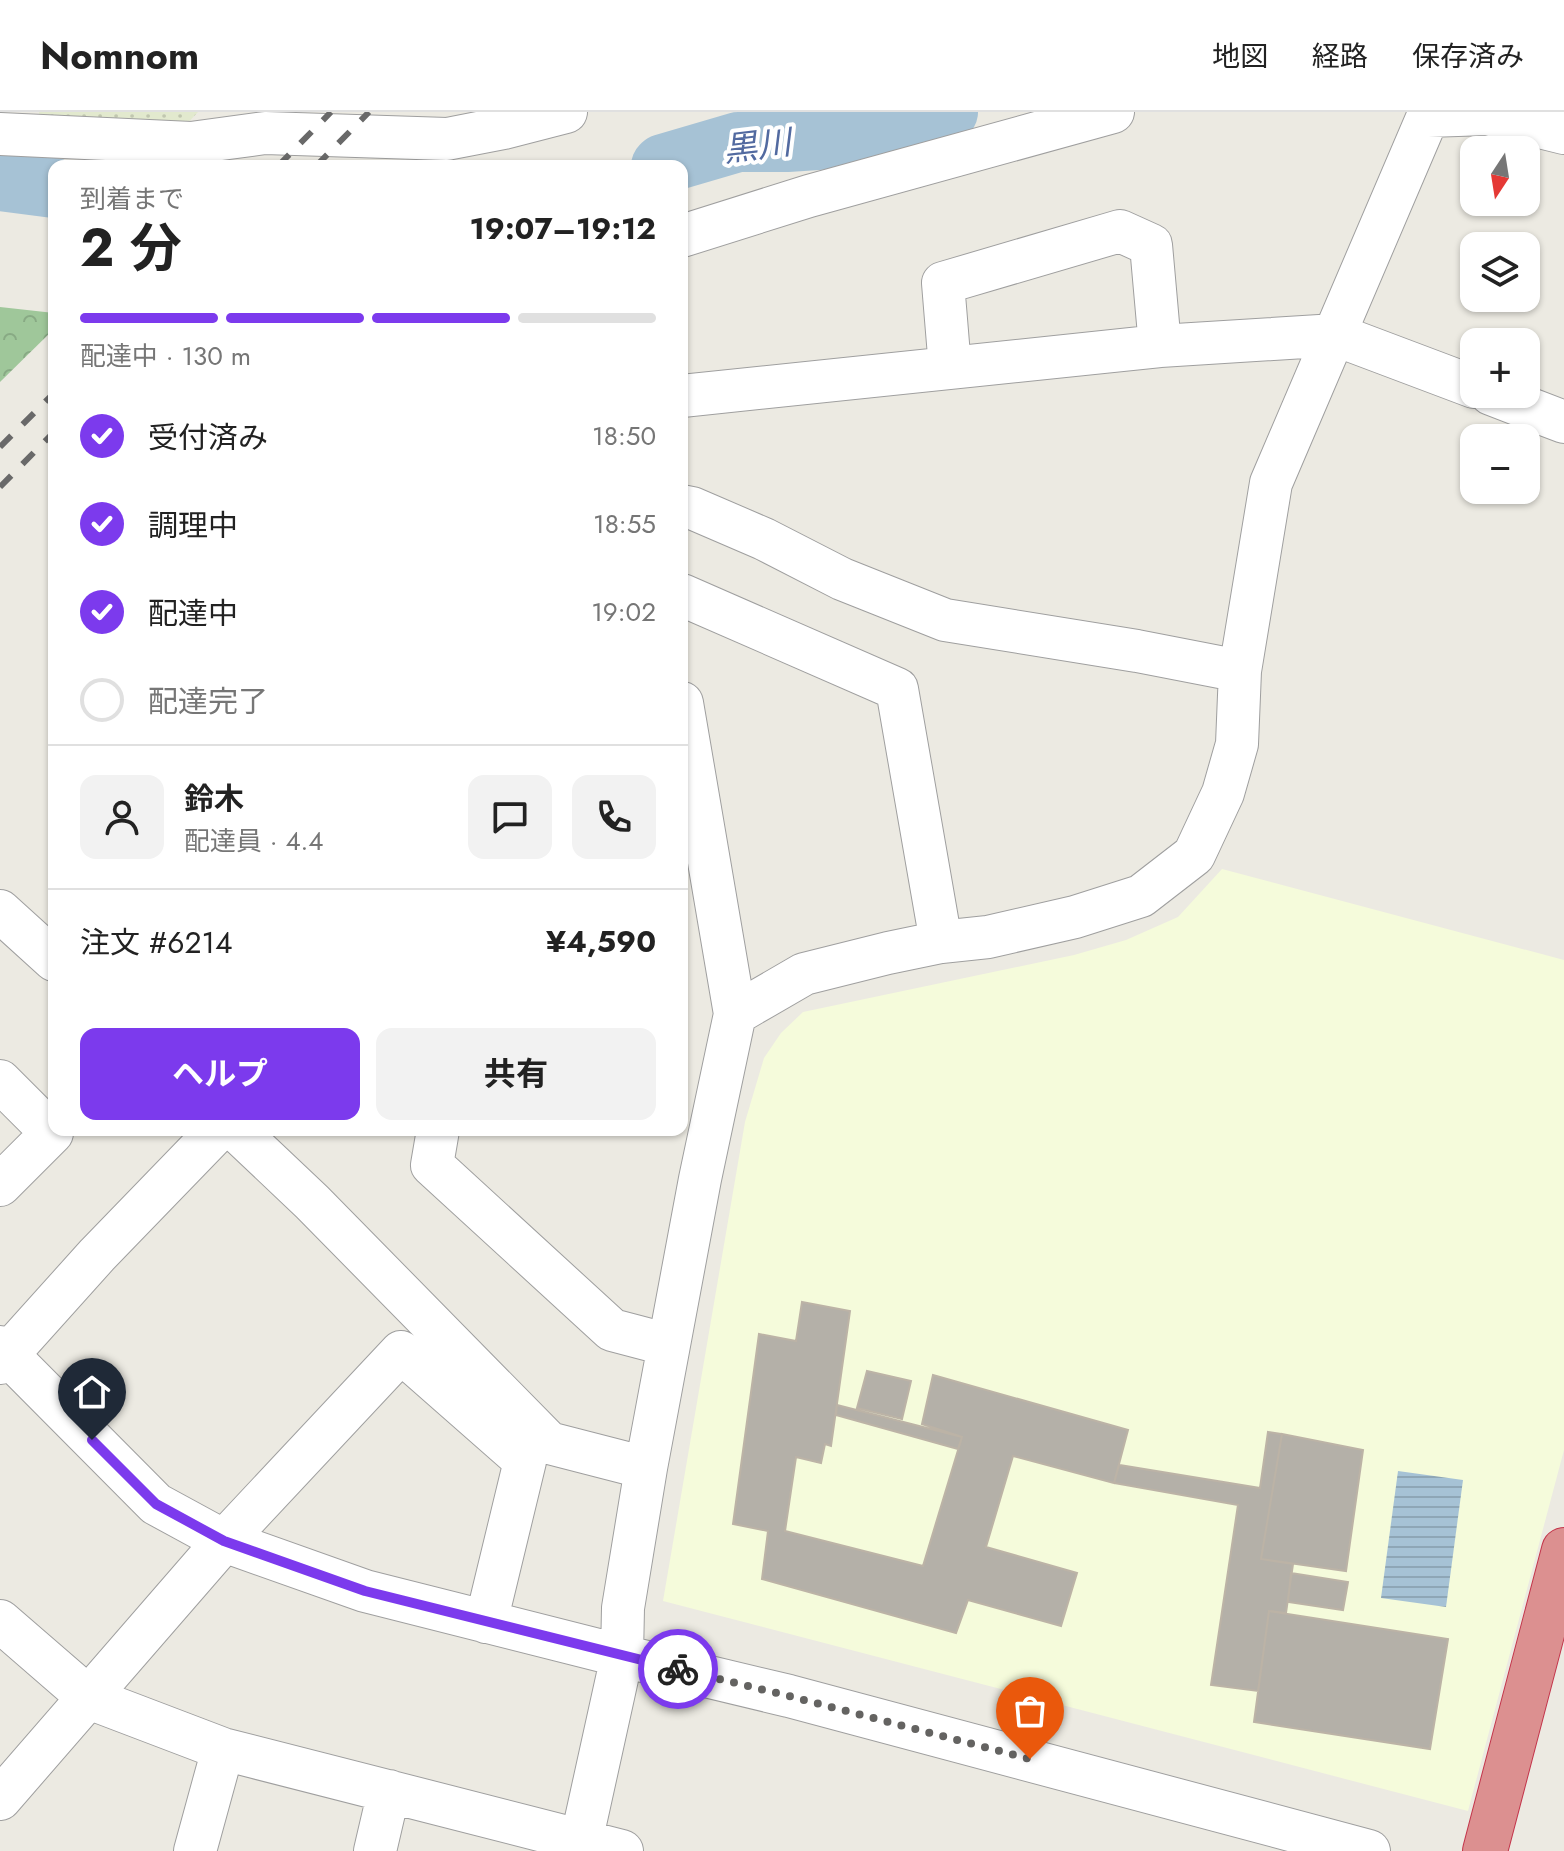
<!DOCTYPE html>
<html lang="ja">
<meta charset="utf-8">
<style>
:root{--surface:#fff;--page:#f2f2f2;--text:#222;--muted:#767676;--line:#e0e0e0;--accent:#7c3aed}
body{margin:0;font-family:Jost,"Noto Sans JP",sans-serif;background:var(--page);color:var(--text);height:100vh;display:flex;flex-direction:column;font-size:30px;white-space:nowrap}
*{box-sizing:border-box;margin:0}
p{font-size:26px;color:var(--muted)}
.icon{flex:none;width:44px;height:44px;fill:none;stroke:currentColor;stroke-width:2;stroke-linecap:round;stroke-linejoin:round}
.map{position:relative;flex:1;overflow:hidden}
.sheet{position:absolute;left:48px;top:48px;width:640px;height:976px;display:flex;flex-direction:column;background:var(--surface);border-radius:16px;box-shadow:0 2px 6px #0004}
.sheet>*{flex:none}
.needle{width:52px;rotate:192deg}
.controls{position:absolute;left:1460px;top:24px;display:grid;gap:16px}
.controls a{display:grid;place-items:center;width:80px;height:80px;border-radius:16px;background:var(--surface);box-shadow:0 2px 6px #0004;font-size:40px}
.pin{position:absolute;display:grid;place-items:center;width:68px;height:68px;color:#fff;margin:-82px -34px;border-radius:50% 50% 50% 0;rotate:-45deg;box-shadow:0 0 8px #0007}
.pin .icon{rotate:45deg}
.courier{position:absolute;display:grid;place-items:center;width:80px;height:80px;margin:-40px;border:6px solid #7c3aed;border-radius:50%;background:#fff;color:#222;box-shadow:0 2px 10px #0007}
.head em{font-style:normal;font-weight:700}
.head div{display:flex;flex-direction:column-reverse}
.head{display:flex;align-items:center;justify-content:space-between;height:136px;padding:0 32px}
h1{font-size:52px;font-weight:700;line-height:60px}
.bar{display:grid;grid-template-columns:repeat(4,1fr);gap:12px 8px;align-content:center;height:96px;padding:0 32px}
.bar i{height:10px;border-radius:6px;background:var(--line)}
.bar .current{background:var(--accent)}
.bar p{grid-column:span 4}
.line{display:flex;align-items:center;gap:20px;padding:0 32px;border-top:2px solid var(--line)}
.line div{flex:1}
.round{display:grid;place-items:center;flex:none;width:84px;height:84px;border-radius:16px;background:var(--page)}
ol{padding:0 32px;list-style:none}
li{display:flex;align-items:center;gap:24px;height:88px}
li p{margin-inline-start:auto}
li .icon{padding:8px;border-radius:50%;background:var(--accent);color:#fff;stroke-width:4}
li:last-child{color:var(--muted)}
li i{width:44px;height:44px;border:4px solid var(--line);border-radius:50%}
.cta{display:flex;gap:16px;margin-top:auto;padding:16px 32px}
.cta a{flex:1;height:92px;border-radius:16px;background:var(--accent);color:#fff;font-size:32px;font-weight:700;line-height:92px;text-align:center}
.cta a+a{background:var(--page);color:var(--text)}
header{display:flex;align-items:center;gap:48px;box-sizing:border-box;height:112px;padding:0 40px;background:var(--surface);border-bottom:2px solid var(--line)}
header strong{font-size:38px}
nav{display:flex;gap:44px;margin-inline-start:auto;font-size:28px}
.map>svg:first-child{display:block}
.education{fill:#f5fbdb}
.farmland{fill:url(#farmland-dots)}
.forest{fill:url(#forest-crowns)}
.water{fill:url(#water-rules)}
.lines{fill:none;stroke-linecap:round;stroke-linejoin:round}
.river{stroke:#a6c2d5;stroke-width:60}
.building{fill:#b4b0a8;stroke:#bcb3a6;stroke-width:2}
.minor-casing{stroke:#9f9f9f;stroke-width:44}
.highway-casing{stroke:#c3354b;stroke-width:46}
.minor{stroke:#fff;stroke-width:42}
.highway{stroke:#dc9090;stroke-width:44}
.rail{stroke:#696969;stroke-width:6;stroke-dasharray:16 16;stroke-linecap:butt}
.done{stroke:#646361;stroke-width:8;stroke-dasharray:0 14.4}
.route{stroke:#7c3aed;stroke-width:10}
.labels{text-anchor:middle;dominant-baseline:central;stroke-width:8;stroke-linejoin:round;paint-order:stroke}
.water-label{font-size:34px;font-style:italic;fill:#526aa0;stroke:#fff}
</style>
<header>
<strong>Nomnom</strong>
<nav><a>地図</a><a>経路</a><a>保存済み</a></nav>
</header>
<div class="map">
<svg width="1564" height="1739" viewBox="0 0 1564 1739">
<defs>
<pattern id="farmland-dots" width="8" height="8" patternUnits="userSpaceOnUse" patternTransform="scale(2)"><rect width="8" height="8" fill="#e2e9ce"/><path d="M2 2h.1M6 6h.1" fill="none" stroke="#c1c7b0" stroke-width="1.8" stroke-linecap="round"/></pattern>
<pattern id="forest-crowns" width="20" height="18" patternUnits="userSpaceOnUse" patternTransform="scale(2)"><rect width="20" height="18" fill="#9fc79a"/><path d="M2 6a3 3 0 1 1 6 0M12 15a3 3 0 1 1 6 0" fill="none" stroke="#88aa84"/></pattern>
<pattern id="water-rules" width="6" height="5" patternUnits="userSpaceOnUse" patternTransform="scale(2)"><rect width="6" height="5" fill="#a6c2d5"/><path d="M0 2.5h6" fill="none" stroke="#8ea6b6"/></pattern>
</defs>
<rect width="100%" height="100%" fill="#eceae2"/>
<path class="education" d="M1222,757L1564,848V1338L1468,1699L663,1489L745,1010L764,946L781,921L803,900L1074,843L1126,828L1178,805Z"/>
<path class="farmland" d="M39,0H198L182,17L40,10Z"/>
<path class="forest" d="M0,195L54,201V217L0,270Z"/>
<path class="water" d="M1398,1359L1463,1368L1446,1495L1381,1486Z"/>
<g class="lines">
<path class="river" d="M661,54L663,52L738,30H787L848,26L948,0
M0,69L54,76"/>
</g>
<path class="building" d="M802,1190L850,1199L831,1334L825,1332L821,1351L796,1345L785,1419L923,1454L962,1325L922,1312L933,1263L1128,1318L1114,1371L1013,1344L986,1435L1077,1461L1061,1514L968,1488L956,1521L762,1467L768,1419L733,1412L759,1222L796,1229Z
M867,1259L911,1269L902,1307L857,1296Z
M837,1293L962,1325L958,1337L836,1303Z
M1268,1320L1282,1322L1261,1447L1293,1452L1286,1501L1269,1499L1258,1579L1211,1573L1238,1393L1114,1371L1119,1353L1260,1376Z
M1282,1322L1363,1338L1346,1459L1261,1447Z
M1291,1461L1348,1470L1343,1498L1288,1490Z
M1269,1499L1448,1527L1430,1637L1254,1610Z"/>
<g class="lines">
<g class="minor-casing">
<path id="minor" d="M0,22L191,31L265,21L447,27L504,16L566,0
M682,124L809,84L1113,0
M950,256L943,171L1120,119L1151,133L1160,234
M1491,282L1564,310
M682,284L1160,234L1336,223L1474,275
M682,394L692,396L764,427L842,467L945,508L1137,539L1240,559
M682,483L897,577L941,830
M682,591L735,902
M0,799L54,848
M0,969L52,1021L0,1073
M236,1018L312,1090L549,1331L646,1356
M438,1018L432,1053L612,1218L669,1233
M0,1235L156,1392L224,1429L365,1479L622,1544L789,1584L1369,1739
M0,1251L97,1143L218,1018
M0,1509L89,1586L223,1637L622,1739
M0,1687L224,1429L401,1240L525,1349L486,1510
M195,1739L223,1637
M375,1739L389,1679
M579,1739L622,1544L623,1496L646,1356L700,1067L735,902L804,862L888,841L941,830L988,825L1075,805L1141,784L1194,743L1223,681L1237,632L1240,559L1271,371L1428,4L1487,2L1564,21"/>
</g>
<g class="highway-casing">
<path id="highway" d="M1485,1739L1564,1438"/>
</g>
<use href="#minor" class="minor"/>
<use href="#highway" class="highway"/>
<path class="rail" d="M278,54L331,0
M316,54L369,0
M0,335L54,281
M0,375L54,320"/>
</g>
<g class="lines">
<path class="done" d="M678,1557L789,1584L1030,1647"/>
<path class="route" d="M92,1328L156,1392L224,1429L365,1479L678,1557"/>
</g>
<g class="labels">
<g class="water-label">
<text transform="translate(757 34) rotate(-7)">黒川</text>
</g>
</g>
</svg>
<div class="controls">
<a><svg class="needle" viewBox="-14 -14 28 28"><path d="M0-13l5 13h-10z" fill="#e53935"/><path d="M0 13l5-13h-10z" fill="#767676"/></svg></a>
<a><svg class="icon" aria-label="layers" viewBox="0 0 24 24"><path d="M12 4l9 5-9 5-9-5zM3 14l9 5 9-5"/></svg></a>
<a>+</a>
<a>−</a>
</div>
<div class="pin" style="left:1030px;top:1647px;background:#ea580c"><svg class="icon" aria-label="bag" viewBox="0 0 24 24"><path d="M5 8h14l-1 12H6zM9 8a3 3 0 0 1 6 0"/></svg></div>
<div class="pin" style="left:92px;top:1328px;background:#1f2937"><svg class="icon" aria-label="home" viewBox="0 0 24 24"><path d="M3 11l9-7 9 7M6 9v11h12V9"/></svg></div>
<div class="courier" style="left:678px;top:1557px"><svg class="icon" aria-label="bike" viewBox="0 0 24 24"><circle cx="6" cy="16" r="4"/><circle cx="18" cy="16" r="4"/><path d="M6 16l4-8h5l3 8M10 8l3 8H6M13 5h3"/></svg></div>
<section class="sheet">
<div class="head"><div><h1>2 分</h1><p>到着まで</p></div><em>19:07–19:12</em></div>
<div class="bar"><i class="current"></i><i class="current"></i><i class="current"></i><i></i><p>配達中 · 130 m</p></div>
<ol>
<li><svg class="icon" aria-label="check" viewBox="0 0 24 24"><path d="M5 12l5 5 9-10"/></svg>受付済み<p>18:50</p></li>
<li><svg class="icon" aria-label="check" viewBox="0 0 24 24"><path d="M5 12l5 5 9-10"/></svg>調理中<p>18:55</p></li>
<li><svg class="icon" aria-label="check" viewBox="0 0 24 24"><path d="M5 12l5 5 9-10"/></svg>配達中<p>19:02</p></li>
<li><i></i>配達完了</li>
</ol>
<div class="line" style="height:144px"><a class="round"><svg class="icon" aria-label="person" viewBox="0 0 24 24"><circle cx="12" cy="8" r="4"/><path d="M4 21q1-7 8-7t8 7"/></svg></a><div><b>鈴木</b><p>配達員 · 4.4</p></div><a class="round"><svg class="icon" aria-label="chat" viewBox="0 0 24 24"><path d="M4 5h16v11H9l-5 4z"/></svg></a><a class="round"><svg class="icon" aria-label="phone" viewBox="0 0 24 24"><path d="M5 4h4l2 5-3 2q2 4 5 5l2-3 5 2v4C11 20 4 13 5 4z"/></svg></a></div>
<div class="line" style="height:104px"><div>注文 #6214</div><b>¥4,590</b></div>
<div class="cta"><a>ヘルプ</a><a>共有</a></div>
</section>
</div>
